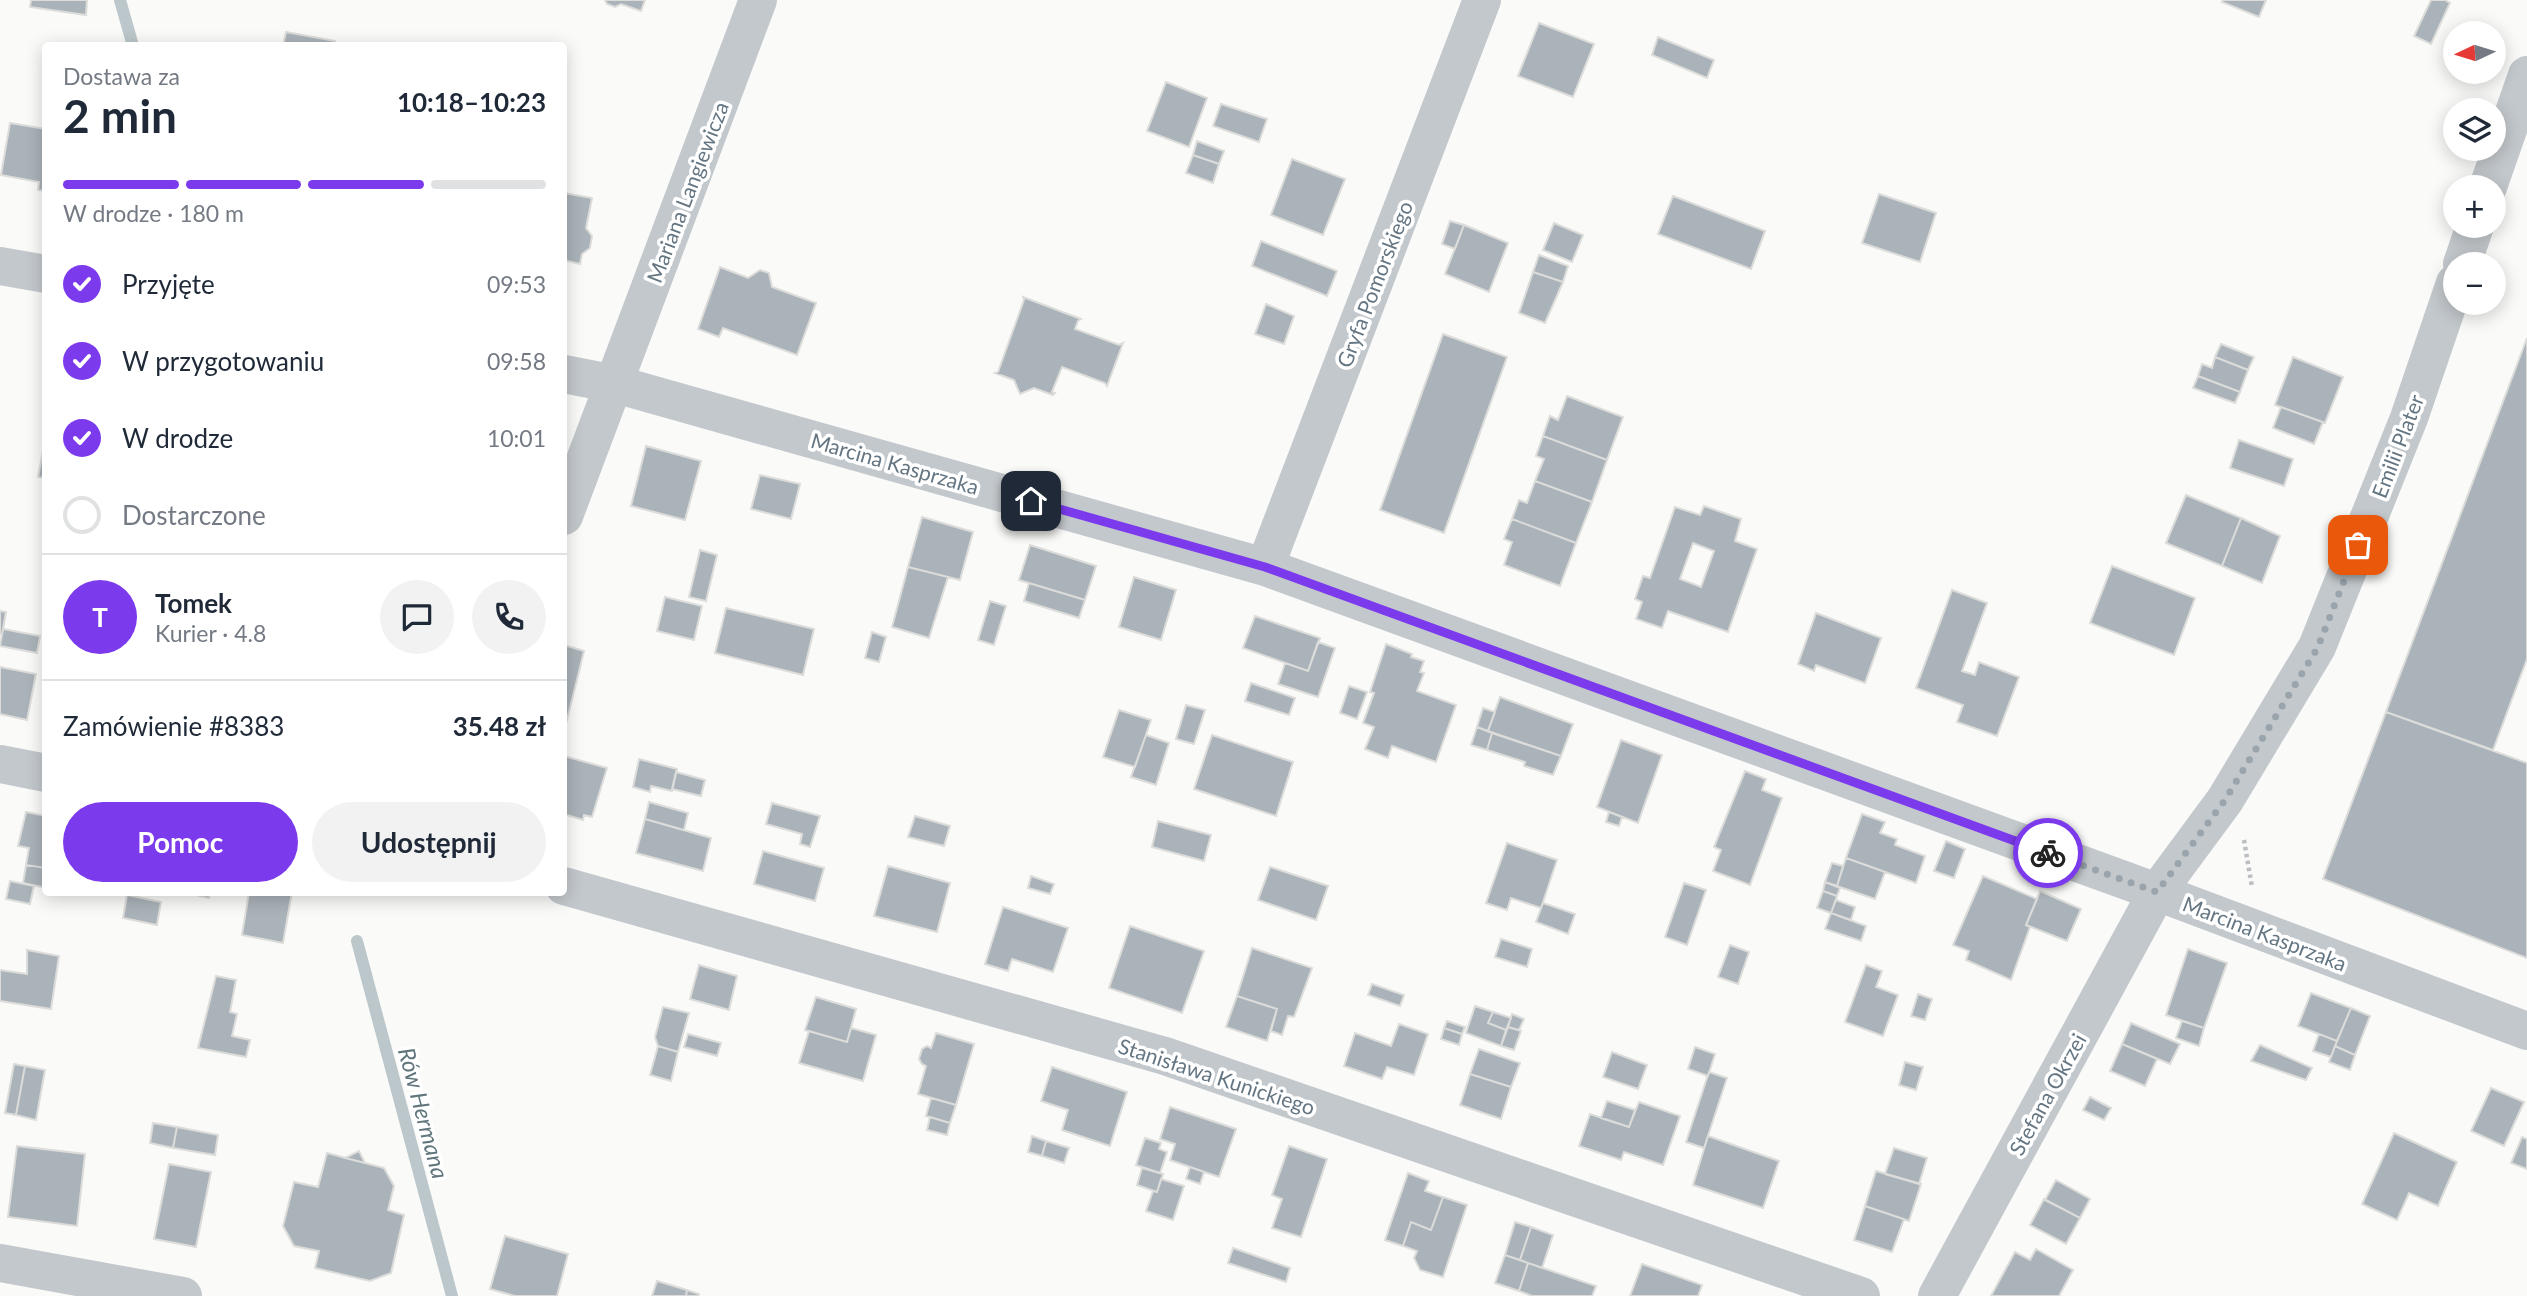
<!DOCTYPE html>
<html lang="pl">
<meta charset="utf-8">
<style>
:root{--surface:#fff;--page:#f2f2f3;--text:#1f2937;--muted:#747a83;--line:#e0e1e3;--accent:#7c3aed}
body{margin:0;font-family:Lato,sans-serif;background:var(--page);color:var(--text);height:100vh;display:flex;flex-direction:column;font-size:26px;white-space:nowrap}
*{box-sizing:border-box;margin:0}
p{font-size:23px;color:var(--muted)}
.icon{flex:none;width:38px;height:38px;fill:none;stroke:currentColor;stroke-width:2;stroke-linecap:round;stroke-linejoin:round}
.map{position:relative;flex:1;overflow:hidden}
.side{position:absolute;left:42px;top:42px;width:525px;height:854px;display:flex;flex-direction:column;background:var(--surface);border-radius:7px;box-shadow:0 4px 18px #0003}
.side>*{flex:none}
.needle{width:46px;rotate:266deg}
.controls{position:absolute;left:2443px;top:21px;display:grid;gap:14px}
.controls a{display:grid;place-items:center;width:63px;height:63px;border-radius:50%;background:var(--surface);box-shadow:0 4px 18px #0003;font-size:35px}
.pin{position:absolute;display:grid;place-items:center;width:60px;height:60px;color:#fff;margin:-30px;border-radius:14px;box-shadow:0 4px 10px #0006}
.courier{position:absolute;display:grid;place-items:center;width:70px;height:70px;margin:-35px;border:5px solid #7c3aed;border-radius:50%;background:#fff;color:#222;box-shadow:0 2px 9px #0007}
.overview em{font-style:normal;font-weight:700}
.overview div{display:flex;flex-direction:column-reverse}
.overview{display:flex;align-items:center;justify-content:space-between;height:119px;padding:0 21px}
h1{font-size:46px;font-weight:700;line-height:52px}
.bar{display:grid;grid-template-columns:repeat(4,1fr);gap:10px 7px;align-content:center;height:84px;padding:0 21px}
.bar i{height:9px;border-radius:5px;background:var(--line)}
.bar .on{background:var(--accent)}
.bar p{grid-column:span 4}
.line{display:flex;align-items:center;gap:18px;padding:0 21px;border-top:2px solid var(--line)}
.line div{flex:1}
.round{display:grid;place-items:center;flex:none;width:74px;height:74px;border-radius:37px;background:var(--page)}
ol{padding:0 21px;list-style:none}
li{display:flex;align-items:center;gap:21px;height:77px}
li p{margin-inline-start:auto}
li .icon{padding:7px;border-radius:50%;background:var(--accent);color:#fff;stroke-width:4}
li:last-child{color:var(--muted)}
li i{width:38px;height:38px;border:4px solid var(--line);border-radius:50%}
.primary-button{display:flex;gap:14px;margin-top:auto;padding:14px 21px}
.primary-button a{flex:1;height:80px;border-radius:42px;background:var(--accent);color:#fff;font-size:28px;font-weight:700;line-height:80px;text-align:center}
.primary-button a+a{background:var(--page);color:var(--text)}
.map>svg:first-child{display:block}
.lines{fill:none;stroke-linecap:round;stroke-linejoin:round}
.stream{stroke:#bbc7cb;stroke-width:12}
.building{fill:#aab3b9;stroke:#dcdcda;stroke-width:2;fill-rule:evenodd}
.path{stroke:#bbbfc2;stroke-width:4.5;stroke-dasharray:3.5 3.5;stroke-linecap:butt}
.minor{stroke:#c3c8cc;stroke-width:38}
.done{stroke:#99a4ac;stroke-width:7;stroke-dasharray:0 12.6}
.route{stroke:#7c3aed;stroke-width:9}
.labels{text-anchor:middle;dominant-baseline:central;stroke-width:7;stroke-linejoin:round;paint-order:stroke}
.street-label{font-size:21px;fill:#657683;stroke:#fff}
.water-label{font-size:23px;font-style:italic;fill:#60757c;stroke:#fff}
</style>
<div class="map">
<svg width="2527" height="1296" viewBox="0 0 2527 1296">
<rect width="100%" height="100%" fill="#fafaf8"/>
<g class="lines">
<path class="stream" d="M120,0L133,46
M357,941L452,1296"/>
</g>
<path class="building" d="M31,0H87L86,15L30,7Z
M605,0H645L641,11L621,4L615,7L607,4Z
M2223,0H2266L2259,17L2222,2Z
M2431,0H2445L2450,3L2431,44L2414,36Z
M1539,23L1594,44L1573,97L1518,76Z
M286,32L335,41L334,46H283Z
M1658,37L1714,60L1707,78L1652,55Z
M1166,82L1207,98L1189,147L1147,131Z
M1221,104L1267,119L1259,142L1213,126Z
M10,123L46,129V191L38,190L39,182L1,175Z
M1197,141L1224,151L1219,164L1193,155Z
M1193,155L1219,164L1213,183L1186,173Z
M1292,159L1345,179L1323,235L1271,215Z
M564,193L592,198L586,228L592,236L590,248L582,254L580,264L564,260Z
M1879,194L1936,213L1920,262L1862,243Z
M1673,196L1765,231L1751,269L1658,234Z
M1450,221L1464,225L1455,249L1442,244Z
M1554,223L1583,235L1572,262L1543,250Z
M1464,225L1508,243L1489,292L1445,274Z
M1261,241L1337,271L1327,296L1252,266Z
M1539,255L1568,266L1563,282L1533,272Z
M720,267L748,278L760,270L769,273L772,287L816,303L797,355L723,328L719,337L698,329Z
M1533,272L1563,282L1545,323L1519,313Z
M1023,297L1081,319L1078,321L1075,329L1119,345L1123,343L1107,386L1105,383L1062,367L1052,392L1055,393L1053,395L1034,388L1020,394L1014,380L995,373L998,372L1024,300Z
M1266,304L1294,316L1284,344L1255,334Z
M1443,334L1507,357L1444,533L1380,510Z
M2527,338V659L2493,750L2386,712Z
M2221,344L2254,357L2248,370L2215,357Z
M2215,357L2248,370L2240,392L2198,376L2202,364L2212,368Z
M2293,357L2343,377L2325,423L2275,405Z
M2198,376L2240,392L2235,403L2193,388Z
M1567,396L1623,417L1607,460L1543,436L1550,416L1558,420Z
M2281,407L2323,422L2314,444L2273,428Z
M46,436V478L38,477Z
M1543,436L1607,460L1592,502L1535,481L1544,459L1536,456Z
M2239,440L2293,459L2284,486L2230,468Z
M646,446L701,461L685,520L631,506Z
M760,475L800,484L791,519L751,509Z
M1535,481L1592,502L1576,543L1512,519L1519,500L1527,503Z
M2186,495L2241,518L2222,566L2166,543Z
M1704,506L1741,519L1735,541L1757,549L1728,632L1668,611L1662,628L1636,619L1642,602L1635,599L1643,576L1650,578L1675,507L1700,515ZM1693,543L1714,551L1701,587L1680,579Z
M922,517L973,532L960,580L908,567Z
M2241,518L2280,536L2262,583L2222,566Z
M1512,519L1576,543L1560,586L1504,565L1512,542L1504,539Z
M1030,545L1096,566L1085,600L1019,580Z
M700,550L717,555L706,601L689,597Z
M2112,566L2195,598L2174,655L2090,623Z
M908,567L948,577L929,638L892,627Z
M1134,577L1176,590L1161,640L1119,627Z
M1029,583L1085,600L1079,618L1024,601Z
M1952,590L1987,603L1962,671L1975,675L1979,662L2019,677L1997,736L1957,722L1963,705L1916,688Z
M665,597L702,606L694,640L657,631Z
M990,601L1006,606L994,645L978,640Z
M726,608L814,629L803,675L715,653Z
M0,611L6,612L2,635L0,634Z
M1816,613L1881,638L1865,683L1816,665L1814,671L1798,664Z
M1255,616L1320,638L1308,671L1243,648Z
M3,629L40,636L37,653L0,646Z
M872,632L886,637L879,662L865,658Z
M1318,642L1335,648L1318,697L1278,684L1285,663L1308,671Z
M1386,644L1412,654L1411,657L1424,661L1420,672L1424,673L1417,691L1456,705L1436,762L1392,746L1388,758L1365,749L1374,727L1363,723L1374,693L1370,692Z
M564,645L584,651L564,732Z
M0,667L36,674L27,720L0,714Z
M1251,683L1295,698L1289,715L1245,701Z
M1349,686L1367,692L1357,719L1340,713Z
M1500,697L1573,724L1561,756L1488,731Z
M1186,705L1205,710L1194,744L1176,739Z
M1483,708L1495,712L1488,731L1477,727Z
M1119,710L1151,720L1135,767L1103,757Z
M2386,712L2527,763V958L2323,879Z
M1477,727L1492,733L1487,750L1471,745Z
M1492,733L1561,756L1553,775L1524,766L1525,762L1487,750Z
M1146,735L1169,743L1156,785L1131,777Z
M1212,735L1293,762L1276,816L1194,789Z
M1621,740L1662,755L1638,823L1597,807Z
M564,756L607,768L592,817L584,815L583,820L564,814Z
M639,759L677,769L672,791L651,786L650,792L633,787Z
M1745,771L1766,779L1762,790L1782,798L1750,885L1713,871L1721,850L1714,847Z
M676,772L705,780L701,796L672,789Z
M649,802L688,813L684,830L645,819Z
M772,803L820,816L810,847L800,844L802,834L766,824Z
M26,812L46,816V868L26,865L29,848L18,846Z
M1609,812L1622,817L1619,826L1606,822Z
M1862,814L1885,822L1880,833L1897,839L1895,845L1925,856L1916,883L1846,858Z
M915,816L950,826L944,846L908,837Z
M645,819L711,838L703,871L636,853Z
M1158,821L1211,835L1204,861L1152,847Z
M1946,841L1965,849L1954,878L1934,871Z
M1507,843L1557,860L1541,908L1511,898L1507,910L1486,903Z
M763,851L824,868L815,901L754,884Z
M1846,858L1885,872L1875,899L1837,886Z
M1832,863L1843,866L1837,886L1825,882Z
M26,865L46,868V888L23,883Z
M888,866L950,883L937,932L874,916Z
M1270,867L1328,886L1316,920L1258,900Z
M1031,876L1054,884L1050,894L1028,888Z
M1983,876L2037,899L2026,925L2030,927L2011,980L1966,960L1969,951L1953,945Z
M10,881L34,886L30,904L6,899Z
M1825,882L1840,888L1837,896L1823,891Z
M1684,883L1706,890L1687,945L1665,937Z
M1823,891L1837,896L1831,913L1817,908Z
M2040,891L2081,909L2067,941L2026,925Z
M184,892H210L209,898Z
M249,892H292L283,943L242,935Z
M127,895L161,902L157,925L123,918Z
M1836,900L1855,907L1851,920L1831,913Z
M1543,903L1575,914L1568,934L1536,922Z
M1003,907L1068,928L1053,972L1012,959L1008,971L985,964Z
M1831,913L1866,926L1861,941L1825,929Z
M1130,926L1204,951L1182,1013L1109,988Z
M1501,939L1532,949L1527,967L1495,957Z
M1730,945L1749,952L1738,984L1718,977Z
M1252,948L1312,968L1294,1017L1288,1016L1282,1035L1271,1031L1277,1009L1237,996Z
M2188,949L2227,963L2204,1028L2166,1015Z
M27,950L59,956L51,1009L0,1001V970L27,974Z
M699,965L737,976L729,1010L690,999Z
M1866,965L1882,971L1876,987L1898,995L1883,1036L1845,1022Z
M216,976L236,980L230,1012L237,1014L232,1036L250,1040L246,1057L198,1048Z
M1372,984L1404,995L1400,1006L1368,995Z
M2311,993L2351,1008L2337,1041L2298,1026Z
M1918,994L1932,999L1925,1020L1911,1016Z
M1237,996L1277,1009L1267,1041L1226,1027Z
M816,997L856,1009L847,1042L805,1030Z
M1475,1006L1493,1012L1488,1023L1506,1030L1501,1046L1466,1033Z
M663,1007L689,1013L678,1052L658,1046L655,1037Z
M2351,1008L2370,1016L2355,1055L2335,1046Z
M1493,1012L1511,1018L1506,1030L1488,1023Z
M1512,1014L1524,1019L1519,1030L1508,1027Z
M1447,1021L1465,1027L1462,1034L1444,1028Z
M2182,1021L2204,1028L2199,1046L2176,1038Z
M2131,1023L2180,1044L2170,1064L2122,1044Z
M1399,1024L1428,1034L1414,1075L1387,1067L1382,1079L1344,1066L1355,1033L1391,1046Z
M1508,1027L1521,1031L1514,1050L1501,1046Z
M851,1028L876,1035L863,1081L799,1063L809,1031L847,1042Z
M1444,1028L1462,1034L1459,1045L1441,1039Z
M936,1033L974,1044L956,1105L918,1094L926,1066L922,1064L919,1059L922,1049L927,1046L931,1048Z
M688,1034L721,1043L717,1056L684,1047Z
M2319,1034L2337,1041L2331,1057L2313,1051Z
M2122,1044L2157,1059L2145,1086L2110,1071Z
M2260,1045L2312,1068L2306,1080L2251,1061Z
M658,1046L678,1052L671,1081L650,1075Z
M2335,1046L2355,1055L2350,1070L2329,1062Z
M1695,1047L1715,1054L1708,1076L1688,1069Z
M1479,1049L1520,1063L1511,1087L1470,1074Z
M1612,1052L1647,1065L1638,1089L1603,1077Z
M1905,1062L1923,1067L1916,1090L1899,1085Z
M14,1064L25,1066L16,1115L5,1113Z
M25,1066L45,1070L36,1120L16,1115Z
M1052,1067L1127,1092L1110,1146L1062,1130L1068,1110L1041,1101Z
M1709,1072L1727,1078L1704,1148L1686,1142Z
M1470,1074L1511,1087L1501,1119L1460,1105Z
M2491,1088L2524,1102L2504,1146L2471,1131Z
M2090,1097L2111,1108L2104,1120L2083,1110Z
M931,1098L956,1105L950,1123L926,1116Z
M1607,1101L1635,1110L1629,1127L1601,1118Z
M1639,1102L1680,1116L1663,1165L1624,1152L1621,1160L1579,1146L1590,1114L1629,1127Z
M1170,1107L1236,1129L1219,1177L1170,1160L1175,1144L1160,1139Z
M930,1117L950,1123L947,1135L927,1130Z
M153,1123L177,1127L173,1148L150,1143Z
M177,1127L218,1135L215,1155L173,1148Z
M2394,1133L2457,1162L2438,1206L2409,1193L2397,1220L2362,1204Z
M1032,1136L1046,1141L1042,1156L1028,1152Z
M1708,1136L1779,1161L1763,1208L1693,1185Z
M2522,1137L2527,1139V1169L2511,1163Z
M1145,1138L1161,1143L1159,1149L1167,1152L1160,1173L1136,1165Z
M1046,1141L1069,1148L1064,1163L1042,1156Z
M17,1146L85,1154L77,1226L8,1217Z
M1289,1146L1327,1159L1301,1237L1272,1228L1282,1199L1272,1195Z
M1894,1148L1927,1158L1919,1184L1885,1174Z
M359,1151L365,1163L345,1158Z
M327,1153L384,1168L394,1186L388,1210L404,1215L391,1273L370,1281L315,1268L319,1251L294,1246L283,1226L294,1182L318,1187Z
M169,1164L211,1172L196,1247L154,1239Z
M1190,1167L1204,1172L1200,1184L1186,1179Z
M1142,1168L1163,1174L1157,1192L1137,1185Z
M1876,1171L1921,1184L1909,1221L1865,1206Z
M1408,1173L1429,1181L1425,1191L1443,1197L1431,1230L1411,1222L1403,1246L1385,1240Z
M1161,1179L1184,1186L1173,1220L1146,1211L1153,1191L1157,1192Z
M2056,1180L2090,1199L2080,1218L2045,1200Z
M1443,1197L1467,1205L1443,1277L1420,1270L1414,1258L1417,1251L1403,1246L1411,1222L1431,1230Z
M2044,1199L2080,1218L2066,1244L2030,1225Z
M1865,1206L1904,1219L1892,1252L1854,1240Z
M1515,1222L1531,1227L1520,1260L1505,1255Z
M1531,1227L1553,1235L1542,1268L1520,1260Z
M505,1236L568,1254L557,1296H515L490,1289Z
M1233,1248L1290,1268L1286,1282L1228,1263Z
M2036,1249L2073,1270L2059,1296H1991L2015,1252L2030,1260Z
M1505,1255L1528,1263L1519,1291L1495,1283Z
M1528,1263L1596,1286L1592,1296H1532L1519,1291Z
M1642,1264L1702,1285L1698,1296H1630Z
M657,1281L687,1290L686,1296H652Z
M687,1290L699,1294L698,1296H686Z"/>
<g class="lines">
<path class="path" d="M2244,840L2252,887"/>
<path class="minor" d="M2488,187L2527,75
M2462,264L2475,226
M0,266L46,274
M564,374L615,384L1265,567L2157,892L2527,1031
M564,516L758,0
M1265,567L1482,0
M0,764L46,773
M564,886L1165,1056L1861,1296
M0,1263L183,1296
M1937,1296L2157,892L2225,800L2317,647L2409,418L2455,283"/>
</g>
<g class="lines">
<path class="done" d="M2048,853L2157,892L2225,800L2318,647L2358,545"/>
<path class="route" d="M1031,501L1265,567L2048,853"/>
</g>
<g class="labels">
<g class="street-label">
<text transform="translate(687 192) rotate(-69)">Mariana Langiewicza</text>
<text transform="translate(1374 284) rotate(-69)">Gryfa Pomorskiego</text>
<text transform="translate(2397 446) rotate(-69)">Emilii Plater</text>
<text transform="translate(895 463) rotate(16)">Marcina Kasprzaka</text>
<text transform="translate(2265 933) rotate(21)">Marcina Kasprzaka</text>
<text transform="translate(1217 1076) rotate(18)">Stanisława Kunickiego</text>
<text transform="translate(2047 1094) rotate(-61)">Stefana Okrzei</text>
</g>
<g class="water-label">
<text transform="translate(424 1113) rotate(75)">Rów Hermana</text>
</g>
</g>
</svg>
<div class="controls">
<a><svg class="needle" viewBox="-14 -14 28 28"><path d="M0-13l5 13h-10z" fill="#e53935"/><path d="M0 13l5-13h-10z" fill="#747a83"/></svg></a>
<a><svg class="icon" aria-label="layers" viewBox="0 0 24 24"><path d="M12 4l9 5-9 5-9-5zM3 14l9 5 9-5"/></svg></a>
<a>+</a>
<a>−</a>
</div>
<div class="pin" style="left:2358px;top:545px;background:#ea580c"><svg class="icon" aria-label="bag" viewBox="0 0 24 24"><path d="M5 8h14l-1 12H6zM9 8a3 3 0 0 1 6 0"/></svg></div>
<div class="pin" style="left:1031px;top:501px;background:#1f2937"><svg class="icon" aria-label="home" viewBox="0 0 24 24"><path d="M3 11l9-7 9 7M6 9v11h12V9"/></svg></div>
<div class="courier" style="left:2048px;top:853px"><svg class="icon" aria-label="bike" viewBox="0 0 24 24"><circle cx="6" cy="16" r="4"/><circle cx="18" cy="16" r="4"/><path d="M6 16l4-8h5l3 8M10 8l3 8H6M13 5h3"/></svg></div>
<section class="side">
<div class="overview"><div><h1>2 min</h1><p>Dostawa za</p></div><em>10:18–10:23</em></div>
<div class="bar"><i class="on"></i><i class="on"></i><i class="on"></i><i></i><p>W drodze · 180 m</p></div>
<ol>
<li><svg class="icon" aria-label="check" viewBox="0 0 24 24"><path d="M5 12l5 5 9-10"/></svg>Przyjęte<p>09:53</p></li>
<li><svg class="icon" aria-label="check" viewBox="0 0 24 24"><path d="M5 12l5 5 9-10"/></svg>W przygotowaniu<p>09:58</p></li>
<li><svg class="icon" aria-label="check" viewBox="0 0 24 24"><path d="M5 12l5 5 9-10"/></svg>W drodze<p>10:01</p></li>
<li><i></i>Dostarczone</li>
</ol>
<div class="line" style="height:126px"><b class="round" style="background:var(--accent);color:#fff">T</b><div><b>Tomek</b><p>Kurier · 4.8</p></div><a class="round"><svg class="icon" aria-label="chat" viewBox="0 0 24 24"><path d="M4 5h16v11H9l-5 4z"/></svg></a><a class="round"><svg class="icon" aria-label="phone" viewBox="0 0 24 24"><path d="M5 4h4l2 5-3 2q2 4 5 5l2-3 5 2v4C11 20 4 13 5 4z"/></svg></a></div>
<div class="line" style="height:91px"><div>Zamówienie #8383</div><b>35.48 zł</b></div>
<div class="primary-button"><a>Pomoc</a><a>Udostępnij</a></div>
</section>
</div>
